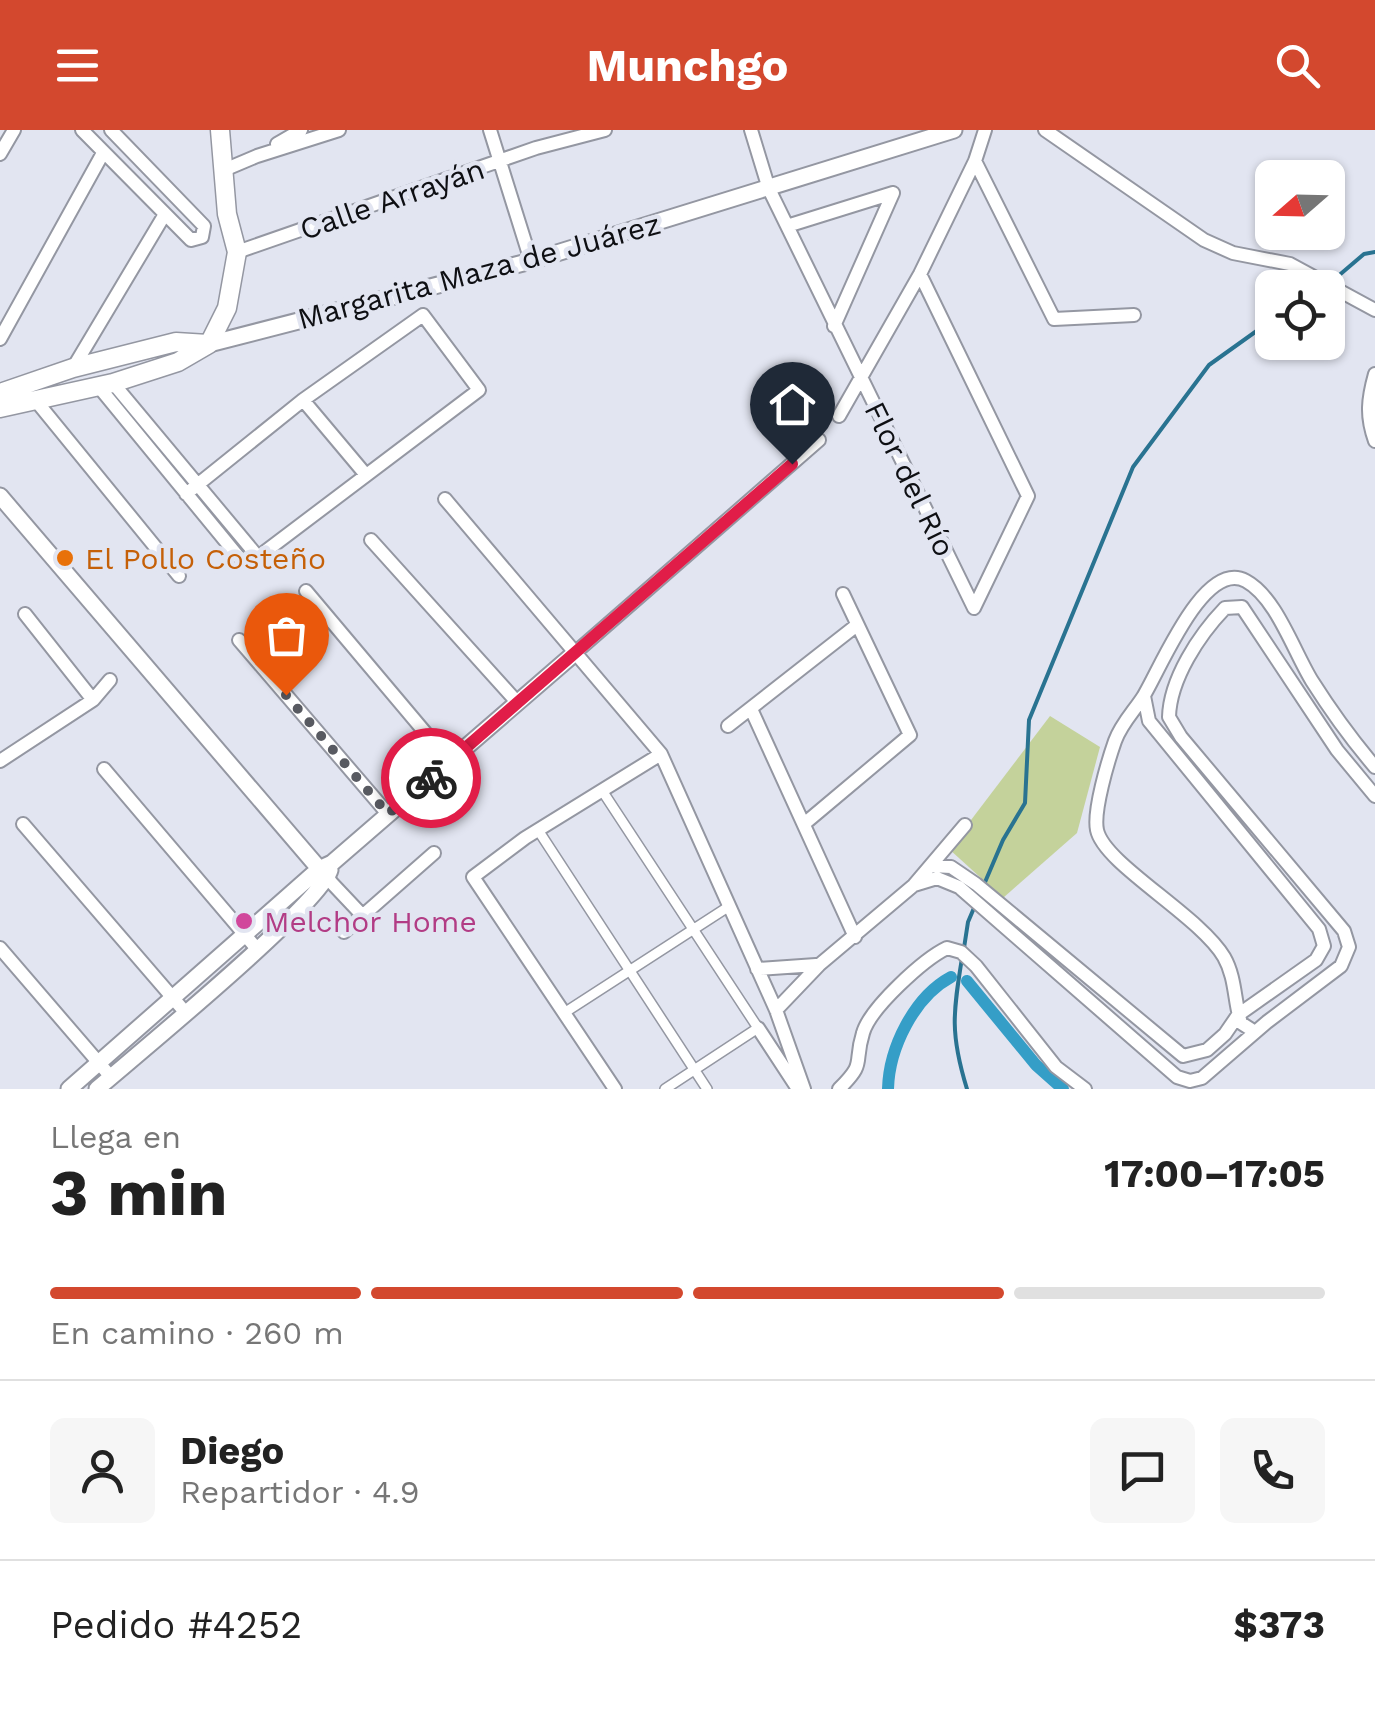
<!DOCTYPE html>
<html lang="es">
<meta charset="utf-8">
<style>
:root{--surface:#fff;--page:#f6f6f6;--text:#222;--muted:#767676;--line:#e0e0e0;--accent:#d3482e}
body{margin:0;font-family:"Work Sans",sans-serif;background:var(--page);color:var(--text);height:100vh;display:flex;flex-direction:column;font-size:38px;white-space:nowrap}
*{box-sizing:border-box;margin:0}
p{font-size:32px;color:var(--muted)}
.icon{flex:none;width:55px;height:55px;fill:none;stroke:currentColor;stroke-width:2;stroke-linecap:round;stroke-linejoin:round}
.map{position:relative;height:959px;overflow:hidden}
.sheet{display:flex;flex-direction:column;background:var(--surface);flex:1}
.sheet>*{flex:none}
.needle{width:65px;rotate:250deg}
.fabs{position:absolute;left:1255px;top:30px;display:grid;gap:20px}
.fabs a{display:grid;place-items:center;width:90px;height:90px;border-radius:15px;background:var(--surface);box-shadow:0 2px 8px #0004;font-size:50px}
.pin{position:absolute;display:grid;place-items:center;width:85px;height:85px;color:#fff;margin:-102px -42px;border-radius:50% 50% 50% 0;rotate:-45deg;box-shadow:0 0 10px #0007}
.pin .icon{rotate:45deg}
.courier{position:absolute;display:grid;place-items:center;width:100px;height:100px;margin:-50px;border:8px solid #e11d48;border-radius:50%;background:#fff;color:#222;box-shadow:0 2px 12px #0007}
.head em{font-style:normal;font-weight:700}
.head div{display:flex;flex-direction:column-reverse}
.head{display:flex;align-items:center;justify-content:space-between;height:170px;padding:0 50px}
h1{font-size:65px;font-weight:700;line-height:75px}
.bar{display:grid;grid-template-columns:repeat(4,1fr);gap:15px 10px;align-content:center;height:120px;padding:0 50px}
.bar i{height:12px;border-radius:8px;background:var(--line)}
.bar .active{background:var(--accent)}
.bar p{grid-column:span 4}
.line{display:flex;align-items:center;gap:25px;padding:0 50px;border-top:2px solid var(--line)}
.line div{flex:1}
.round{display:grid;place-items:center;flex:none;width:105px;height:105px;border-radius:15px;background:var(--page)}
header{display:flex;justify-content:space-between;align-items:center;height:130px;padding:0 50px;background:var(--accent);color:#fff;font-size:45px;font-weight:700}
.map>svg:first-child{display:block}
.green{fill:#c4d29b}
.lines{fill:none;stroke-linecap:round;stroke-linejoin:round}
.stream{stroke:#297391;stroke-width:4}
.canal{stroke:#359ec7;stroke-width:12}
.pedestrian-casing{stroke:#9497a2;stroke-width:12}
.minor-casing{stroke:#9497a2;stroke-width:16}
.tertiary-casing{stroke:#9497a2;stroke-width:19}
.secondary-casing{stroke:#9497a2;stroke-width:21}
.pedestrian{stroke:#fff;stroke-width:9}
.minor{stroke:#fff;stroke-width:12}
.tertiary{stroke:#fff;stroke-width:15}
.secondary{stroke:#fff;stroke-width:18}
.done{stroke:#585a61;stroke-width:10;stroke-dasharray:0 18}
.route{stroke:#e11d48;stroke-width:12}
.food-dot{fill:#e8710a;stroke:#e2e5f1;stroke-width:4}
.hotel-dot{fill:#d1479c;stroke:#e2e5f1;stroke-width:4}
.labels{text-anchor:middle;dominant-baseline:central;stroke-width:9;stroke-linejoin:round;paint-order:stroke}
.street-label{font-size:30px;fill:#0e0f13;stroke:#e2e5f1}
.food-label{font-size:30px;fill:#c56008;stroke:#e2e5f1;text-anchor:start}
.hotel-label{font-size:30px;fill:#b23c85;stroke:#e2e5f1;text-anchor:start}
</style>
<header><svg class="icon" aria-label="menu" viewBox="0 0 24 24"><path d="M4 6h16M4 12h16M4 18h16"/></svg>Munchgo<svg class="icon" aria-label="search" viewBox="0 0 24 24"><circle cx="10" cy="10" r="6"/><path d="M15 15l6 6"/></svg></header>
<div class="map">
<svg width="1375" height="959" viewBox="0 0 1375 959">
<rect width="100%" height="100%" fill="#e2e5f1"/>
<path class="green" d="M1050,586L1100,617L1077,703L1003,768L949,719Z"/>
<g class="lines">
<path class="stream" d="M1330,153L1364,124L1375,122
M964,818L968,792L1003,710L1025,673L1029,590L1133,337L1209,235L1272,190
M962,828C953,883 950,904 967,959"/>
<path class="canal" d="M967,851L1036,935L1063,959
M888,959C889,918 914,867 951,847"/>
<g class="pedestrian-casing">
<path id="pedestrian" d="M603,662L758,898L665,959
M538,700L707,959
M564,883L728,777"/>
</g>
<g class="minor-casing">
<path id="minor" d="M82,0L191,110L202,107L204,96L111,0
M490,0L531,131
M751,0L769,59L974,478
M1045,0L1204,110L1233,123L1290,134L1375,180
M277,14L301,0
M0,24L14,0
M975,31L1054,189L1134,185
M224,40L257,26L339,0
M787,96L893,63
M237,122L536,18L605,0
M920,144L1028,366L974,478
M834,196L893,63
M0,209L103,23
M73,238L165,84
M1375,244C1368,269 1366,286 1375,311
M113,253L258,427
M99,257L241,430L246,432L258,427L479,260L423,185L303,270L186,364
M303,270L366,345
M37,272L179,446
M839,286L920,144L975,31L985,0
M445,369L661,624L776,880L804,959
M371,410L517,572
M306,461L450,632
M25,484L93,570
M239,510L388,684
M576,522L819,310
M751,579L855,807
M1169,587C1170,549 1199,505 1225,478L1242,477L1337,620L1375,666
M728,596L857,495
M0,631L93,570L110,550
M104,639L257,819
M23,694L185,882
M804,694L910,605L843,464
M932,736L951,737L976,754L1183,926L1207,920L1225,904L1238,885L1316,830L1324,816L1319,799L1149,591L1144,566
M328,749L362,785
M914,755L937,748L959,757L1177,947L1190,951L1202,948L1267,892L1341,836L1349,817L1344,801L1181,607L1169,587
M344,802L434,723
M0,818L111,947
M757,839L816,835
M776,880L819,835L914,755L965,695
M758,898L798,959
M1255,902L1241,893C1234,871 1236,848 1224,827C1199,785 1104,734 1097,700C1093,681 1108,631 1115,611C1121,594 1134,581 1143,567C1160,540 1204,428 1246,451C1276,467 1294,522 1312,551C1331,581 1352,610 1375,637
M615,959L473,747L525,708L661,624
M839,959C867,931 853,935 863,903C870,878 924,829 947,818L961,822L976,836L1056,937L1085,959"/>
</g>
<g class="tertiary-casing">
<path id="tertiary" d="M209,214L531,131L954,0
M0,366L328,749
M69,959L319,739L332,733L576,522
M97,959C135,926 322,773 330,740"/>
</g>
<g class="secondary-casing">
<path id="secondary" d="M0,263L73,238L176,212L208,214
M0,278L113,253L178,232L209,214L227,178L237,122L227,84L220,0"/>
</g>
<use href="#pedestrian" class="pedestrian"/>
<use href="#minor" class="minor"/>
<use href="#tertiary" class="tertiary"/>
<use href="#secondary" class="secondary"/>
</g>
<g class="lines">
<path class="done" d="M286,565L388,684L431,648"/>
<path class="route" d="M431,648L792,334"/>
</g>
<circle class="food-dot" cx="65" cy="428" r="10"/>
<circle class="hotel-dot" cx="244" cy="791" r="10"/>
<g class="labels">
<g class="street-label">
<text transform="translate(392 69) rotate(-19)">Calle Arrayán</text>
<text transform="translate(479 141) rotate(-15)">Margarita Maza de Juárez</text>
<text transform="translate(910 349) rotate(64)">Flor del Río</text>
</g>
<g class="food-label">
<text x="85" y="428">El Pollo Costeño</text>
</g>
<g class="hotel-label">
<text x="264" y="791">Melchor Home</text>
</g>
</g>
</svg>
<div class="fabs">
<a><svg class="needle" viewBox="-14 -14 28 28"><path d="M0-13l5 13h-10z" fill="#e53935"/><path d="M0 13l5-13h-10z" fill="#767676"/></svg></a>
<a><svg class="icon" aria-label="locate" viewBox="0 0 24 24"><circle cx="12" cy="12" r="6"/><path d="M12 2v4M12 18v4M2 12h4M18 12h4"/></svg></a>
</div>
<div class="pin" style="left:286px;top:565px;background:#ea580c"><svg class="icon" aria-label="bag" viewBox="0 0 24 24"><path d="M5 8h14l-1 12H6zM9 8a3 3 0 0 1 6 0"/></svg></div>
<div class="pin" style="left:792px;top:334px;background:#1f2937"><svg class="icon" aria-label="home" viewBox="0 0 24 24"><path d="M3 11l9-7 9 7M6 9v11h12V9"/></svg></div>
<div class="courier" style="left:431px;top:648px"><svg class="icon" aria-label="bike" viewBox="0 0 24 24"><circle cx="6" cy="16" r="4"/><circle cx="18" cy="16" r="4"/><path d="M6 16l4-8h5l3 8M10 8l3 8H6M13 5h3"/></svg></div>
</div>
<section class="sheet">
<div class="head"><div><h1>3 min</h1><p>Llega en</p></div><em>17:00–17:05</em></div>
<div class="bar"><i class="active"></i><i class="active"></i><i class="active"></i><i></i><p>En camino · 260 m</p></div>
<div class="line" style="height:180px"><a class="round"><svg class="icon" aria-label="person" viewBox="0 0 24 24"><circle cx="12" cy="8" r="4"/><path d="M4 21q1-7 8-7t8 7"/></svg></a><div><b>Diego</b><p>Repartidor · 4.9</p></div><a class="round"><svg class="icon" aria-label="chat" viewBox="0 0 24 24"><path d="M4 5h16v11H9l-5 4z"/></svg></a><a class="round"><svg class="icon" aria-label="phone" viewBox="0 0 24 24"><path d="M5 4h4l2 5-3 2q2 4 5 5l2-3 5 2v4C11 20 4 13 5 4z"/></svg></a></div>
<div class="line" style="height:130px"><div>Pedido #4252</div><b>$373</b></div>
</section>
